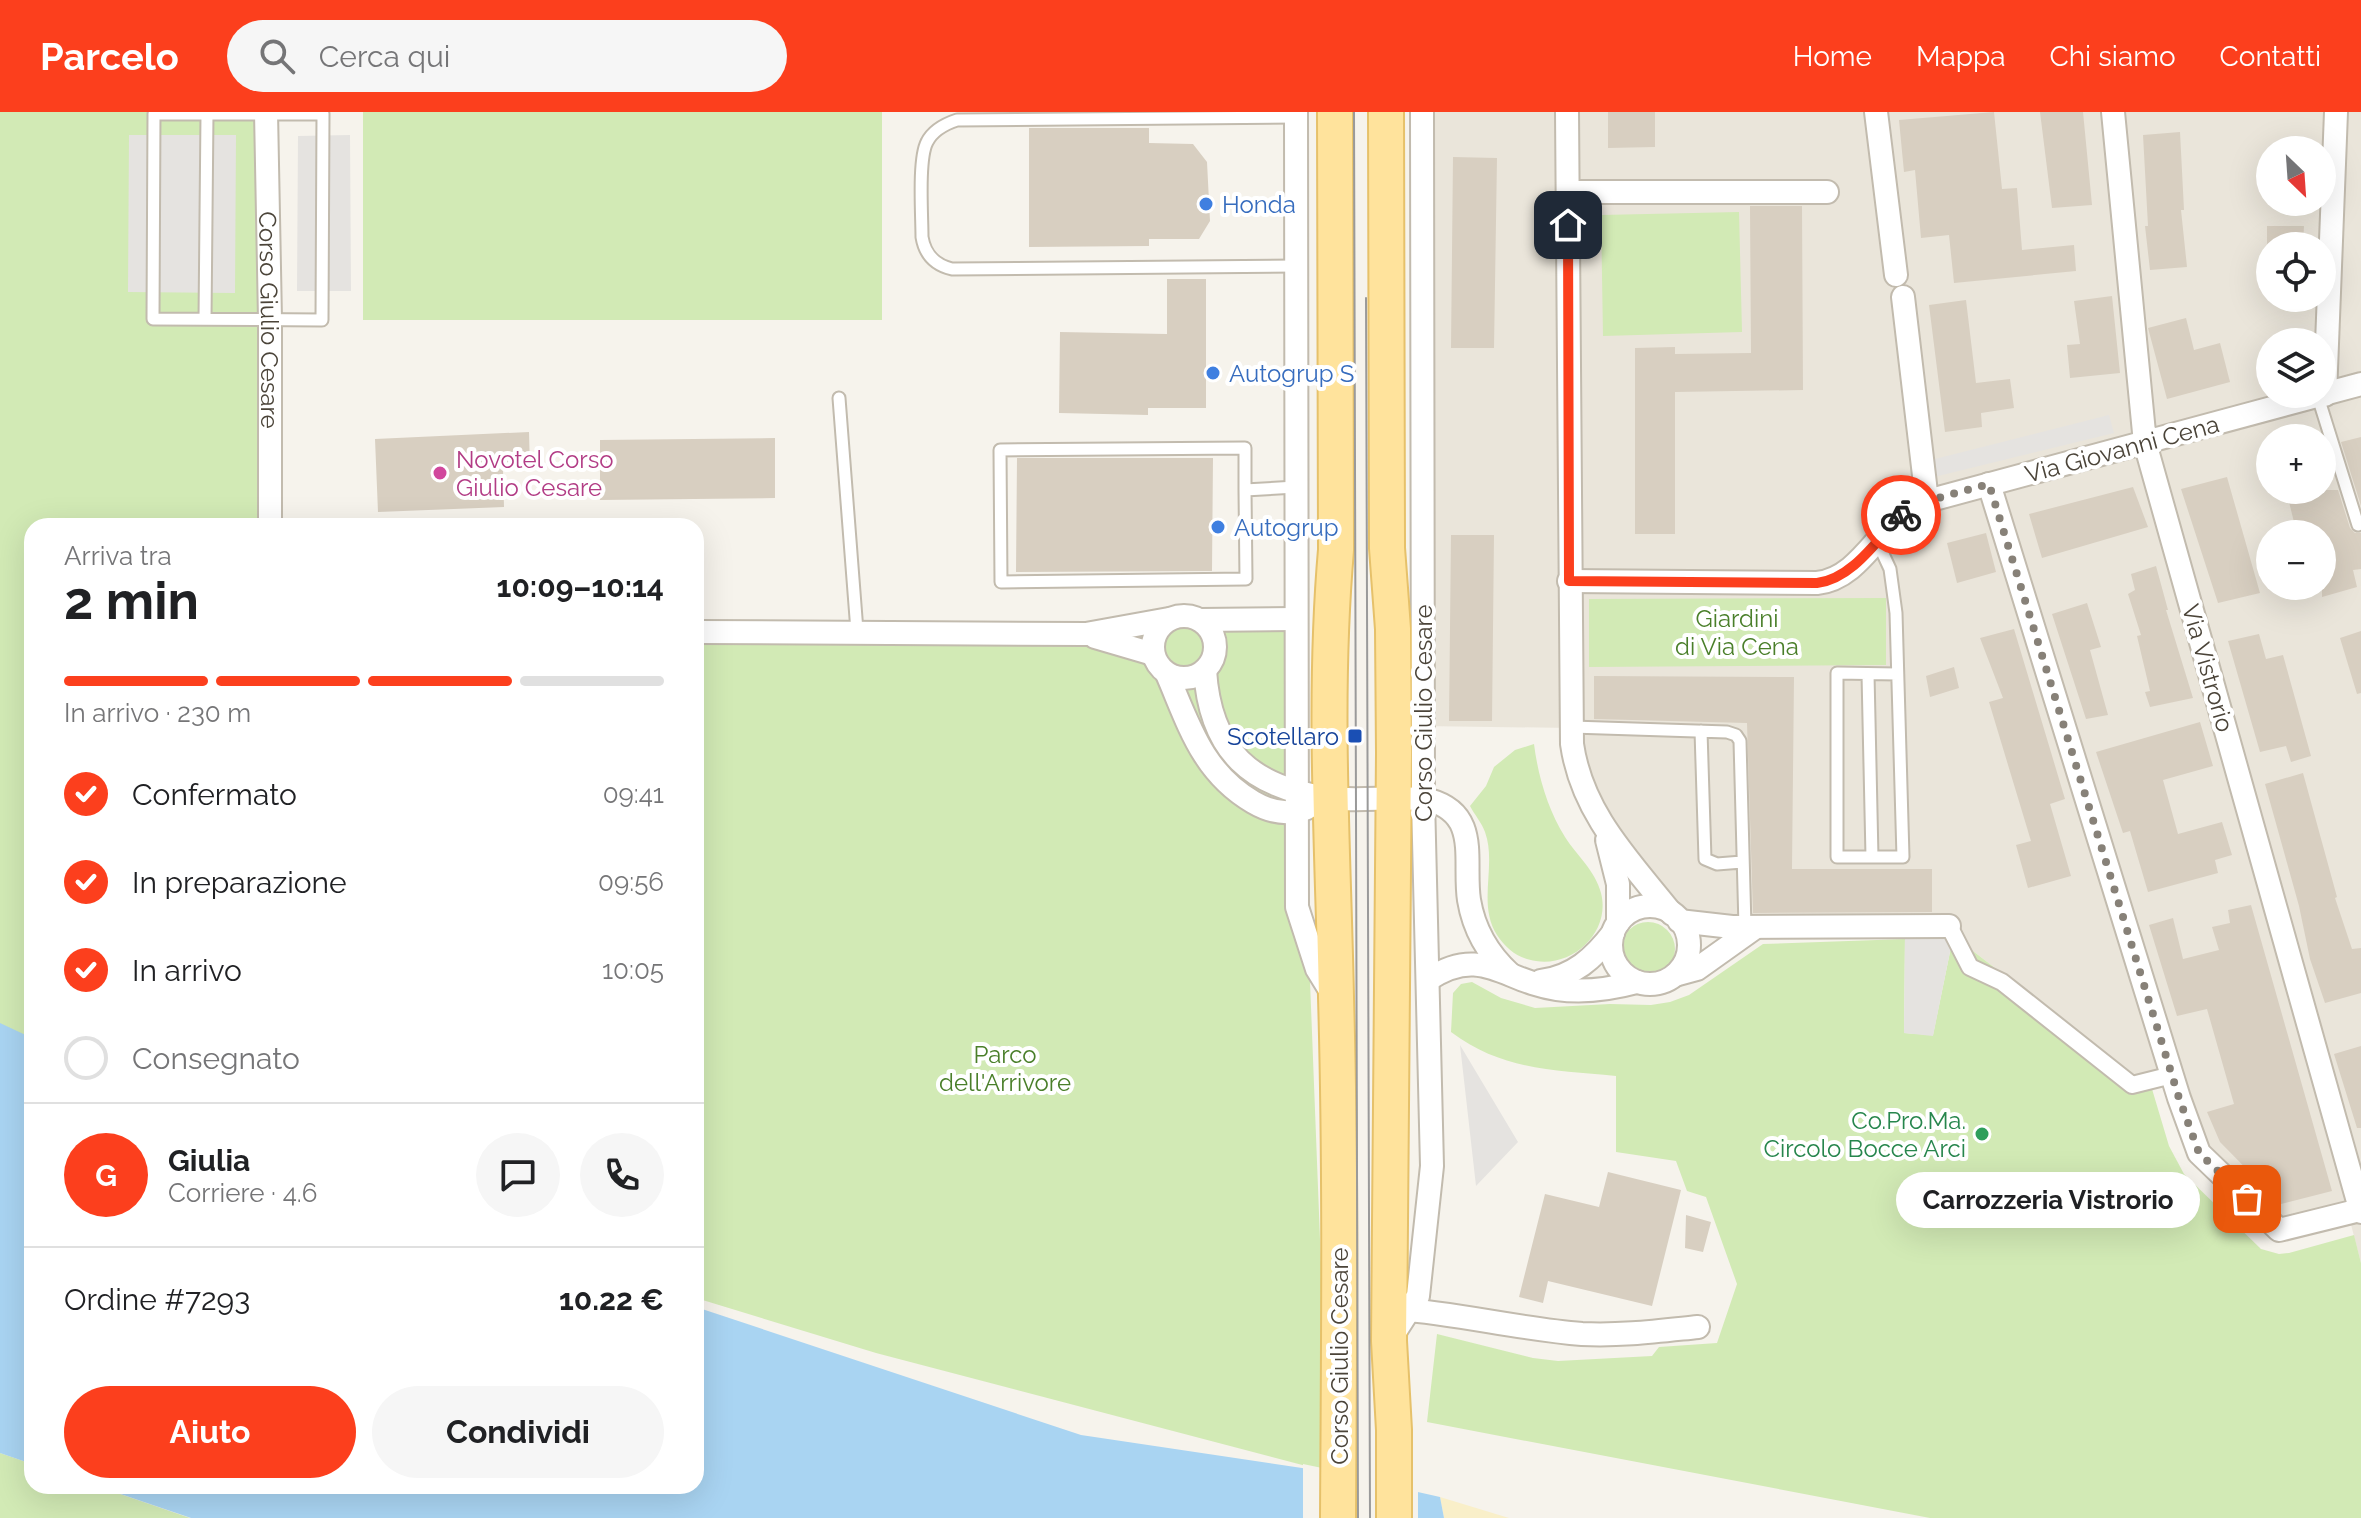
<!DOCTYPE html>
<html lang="it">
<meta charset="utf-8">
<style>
:root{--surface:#fff;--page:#f6f6f6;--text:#202124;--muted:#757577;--line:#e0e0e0;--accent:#fc3f1d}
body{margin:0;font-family:Raleway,sans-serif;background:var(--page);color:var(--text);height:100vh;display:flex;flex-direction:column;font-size:30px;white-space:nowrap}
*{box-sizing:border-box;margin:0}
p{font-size:26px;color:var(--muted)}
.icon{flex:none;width:44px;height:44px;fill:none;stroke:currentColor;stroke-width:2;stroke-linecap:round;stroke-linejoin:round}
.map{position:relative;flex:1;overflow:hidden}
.sheet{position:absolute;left:24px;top:406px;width:680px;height:976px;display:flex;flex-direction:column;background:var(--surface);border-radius:24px;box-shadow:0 8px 32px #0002}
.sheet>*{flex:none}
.needle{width:52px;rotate:155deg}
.fabs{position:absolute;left:2256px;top:24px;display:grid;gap:16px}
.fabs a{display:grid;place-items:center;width:80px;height:80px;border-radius:50%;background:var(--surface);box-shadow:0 8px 32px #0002;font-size:40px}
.pin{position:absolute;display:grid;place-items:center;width:68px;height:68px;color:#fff;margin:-34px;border-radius:16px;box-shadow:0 4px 12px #0006}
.courier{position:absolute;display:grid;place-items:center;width:80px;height:80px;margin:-40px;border:6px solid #fc3f1d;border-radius:50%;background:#fff;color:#222;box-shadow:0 2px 10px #0007}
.bubble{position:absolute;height:56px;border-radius:28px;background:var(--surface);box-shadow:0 8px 32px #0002;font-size:26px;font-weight:700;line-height:56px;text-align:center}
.overview em{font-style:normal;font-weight:700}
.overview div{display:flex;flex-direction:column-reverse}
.overview{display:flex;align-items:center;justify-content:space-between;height:136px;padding:0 40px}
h1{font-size:52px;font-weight:700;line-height:60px}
.bar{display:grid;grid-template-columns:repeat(4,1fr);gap:12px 8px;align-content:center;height:96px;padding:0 40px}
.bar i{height:10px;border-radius:6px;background:var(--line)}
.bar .on{background:var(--accent)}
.bar p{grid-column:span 4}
.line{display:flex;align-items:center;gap:20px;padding:0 40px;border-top:2px solid var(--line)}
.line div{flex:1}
.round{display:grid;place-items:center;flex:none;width:84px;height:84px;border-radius:42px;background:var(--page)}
ol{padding:0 40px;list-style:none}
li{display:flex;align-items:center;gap:24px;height:88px}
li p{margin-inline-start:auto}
li .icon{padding:8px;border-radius:50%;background:var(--accent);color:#fff;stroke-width:4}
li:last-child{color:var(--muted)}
li i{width:44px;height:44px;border:4px solid var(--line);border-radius:50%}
.cta{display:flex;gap:16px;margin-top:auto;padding:16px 40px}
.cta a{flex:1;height:92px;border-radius:48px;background:var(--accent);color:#fff;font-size:32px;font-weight:700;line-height:92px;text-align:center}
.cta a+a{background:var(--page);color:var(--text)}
header{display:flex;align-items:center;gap:48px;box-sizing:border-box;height:112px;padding:0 40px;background:var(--accent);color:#fff}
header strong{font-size:38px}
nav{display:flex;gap:44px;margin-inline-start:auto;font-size:28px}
.search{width:560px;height:72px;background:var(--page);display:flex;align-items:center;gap:20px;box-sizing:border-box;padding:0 28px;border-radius:44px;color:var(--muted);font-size:30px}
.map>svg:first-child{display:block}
.residential{fill:#eae5da;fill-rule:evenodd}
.green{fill:#d2eab5}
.sand{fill:#f9efc9}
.parking{fill:#e5e3e0}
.water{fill:#a9d4f2}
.pier{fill:#f6f3ec}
.building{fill:#d8cfc1}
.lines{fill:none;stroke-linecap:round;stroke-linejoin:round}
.service-casing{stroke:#c2bbae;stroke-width:15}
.pedestrian-casing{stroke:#c2bbae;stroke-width:20}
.minor-casing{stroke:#c2bbae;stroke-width:26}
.primary-casing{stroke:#e6c16a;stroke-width:38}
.service{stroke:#fff;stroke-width:11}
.pedestrian{stroke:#fff;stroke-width:16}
.minor{stroke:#fff;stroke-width:22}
.primary{stroke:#ffe39c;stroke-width:34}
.tram{stroke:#9a9a9a;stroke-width:2}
.done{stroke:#878178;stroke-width:8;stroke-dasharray:0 14.4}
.route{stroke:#fc3f1d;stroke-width:10}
.shop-dot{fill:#3f7fe0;stroke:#fff;stroke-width:3}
.hotel-dot{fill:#d1479c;stroke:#fff;stroke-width:3}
.transit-dot{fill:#1a4fb4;stroke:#fff;stroke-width:3}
.leisure-dot{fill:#2e9e5b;stroke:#fff;stroke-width:3}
.labels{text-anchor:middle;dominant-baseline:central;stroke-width:8;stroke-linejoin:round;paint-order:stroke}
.shop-label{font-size:24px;fill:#366cbe;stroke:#fff;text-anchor:start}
.street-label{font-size:24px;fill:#4b4439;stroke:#fff}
.hotel-label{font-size:24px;fill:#b23c85;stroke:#fff;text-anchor:start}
.park-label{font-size:24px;fill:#4a7f2a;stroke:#fff}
.transit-label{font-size:24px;fill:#164399;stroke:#fff;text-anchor:end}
.leisure-label{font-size:24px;fill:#27864d;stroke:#fff;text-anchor:end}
</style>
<header>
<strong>Parcelo</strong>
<div class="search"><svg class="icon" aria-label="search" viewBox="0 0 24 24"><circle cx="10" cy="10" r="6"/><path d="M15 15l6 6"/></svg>Cerca qui</div>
<nav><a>Home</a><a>Mappa</a><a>Chi siamo</a><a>Contatti</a></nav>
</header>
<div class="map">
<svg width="2361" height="1406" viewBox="0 0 2361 1406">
<rect width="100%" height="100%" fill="#f6f3ec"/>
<path class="residential" d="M1421,0H2361V1151L2348,1101L2279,1118L2199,1041L2172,964L2144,970L1969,836L1961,837L1949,814L1679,809L1603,715L1571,616L1422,614ZM2270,38H2322V90H2270ZM2270,134H2322V186H2270ZM2270,230H2322V282H2270ZM2270,326H2322V378H2270ZM2270,422H2322V474H2270Z"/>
<path class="green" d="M0,0H266L270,414H32V927L0,912Z
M363,0H882V208H363Z
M1739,100L1742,220L1603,224L1601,103Z
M1886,486V553L1589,555V487Z
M1296,507L1329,1360L876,1241L696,1186V522L1045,523Z
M1534,632C1538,664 1548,698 1565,725C1577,744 1595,758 1601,781C1611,819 1574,855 1536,849C1519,847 1506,837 1497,823C1477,792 1497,753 1485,720C1482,711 1474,702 1470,694L1486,674L1494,655L1515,638Z
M1621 837a27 27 0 1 1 54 0a27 27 0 1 1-54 0Z
M1905,827L1904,921L1933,923L1951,835L1969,836L2152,977L2169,1034L2184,1062L2261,1137L2279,1142L2289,1141L2354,1123L2361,1151V1406H1930L1427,1310L1437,1222L1533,1246L1558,1249L1652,1244L1659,1235L1717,1231L1737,1172L1706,1085L1687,1079L1676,1049L1616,1040V964C1555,958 1503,959 1451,920L1453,881L1461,872L1472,870L1501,886L1535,896L1610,892L1651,893L1670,890L1689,883L1763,832Z
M0,1341L32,1352V1374H97L190,1406H0Z"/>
<path class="sand" d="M1440,1385L1509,1406H1444Z"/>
<path class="parking" d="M129,23H236L235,181L128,180Z
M350,23L351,179H297L298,24Z
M2109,303L2114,321L1934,365L1931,348Z
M1905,814H1949L1951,835L1933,924L1904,921Z
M1460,933L1518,1030L1476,1074Z"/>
<path class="water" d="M0,911L32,926V1352L0,1341Z
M696,1195L1081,1323L1329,1360L1440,1385L1444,1406H191L97,1374H696Z"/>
<path class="pier" d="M1303,1352L1418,1376V1406H1303Z"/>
<path class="building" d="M1608,0H1655V35L1608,36Z
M1994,0L2002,77L2017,76L2022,138L2074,133L2076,159L1954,171L1949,123L1921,126L1915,58L1904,60L1899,8Z
M2040,0H2083L2092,93L2052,96Z
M1029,16H1149V31L1193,32L1207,50L1210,109L1199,127H1149V134L1029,135Z
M2180,20L2184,98H2181L2187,155L2150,158L2145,114H2148L2143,23Z
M1453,45L1497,46L1494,236H1451Z
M1750,94H1802L1803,278L1675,280V422H1635V236L1675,235V242L1751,241Z
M2267,114H2304L2303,134H2267Z
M1167,167H1206V296H1148V303L1059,301L1060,220L1167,222Z
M2112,184L2120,261L2070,266L2067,233L2080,232L2074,189Z
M1966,188L1976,271L2010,267L2014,296L1981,301L1982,315L1945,320L1929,193Z
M2186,206L2194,238L2220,231L2230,270L2167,287L2148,216Z
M529,320L530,357L503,358L504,395L378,400L375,327Z
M2361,325V394L2341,330Z
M775,326V386L600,388V328Z
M1017,346H1213L1212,459L1016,460Z
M2227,365L2260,481L2218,491L2181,377Z
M2133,375L2148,415L2042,446L2029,402Z
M2286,378H2338L2350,416L2355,421H2361V457L2353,458L2357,475L2322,485V422H2297Z
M1986,421L1996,460L1957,471L1947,431Z
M1451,423H1494L1492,609H1449Z
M2156,454L2168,498H2166L2193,586L2150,595L2145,580L2150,579L2137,524L2141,523L2128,482L2135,478L2131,462Z
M2087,491L2101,535L2090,538L2108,603L2086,607L2052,502Z
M2014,517L2065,687L2050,692L2071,764L2028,776L2016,733L2031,729L1989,590L2003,586L1980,526Z
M2361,519V581L2357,582L2340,526Z
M2259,522L2266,547L2283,543L2311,644L2291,650L2286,634L2260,640L2228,529Z
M1954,555L1959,576L1930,585L1926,564Z
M1594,564L1794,565L1792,757H1932V800L1753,801L1747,611L1594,607Z
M2200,610L2213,654L2163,668L2178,722L2222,710L2232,743L2215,748L2218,761L2148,780L2130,719L2123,721L2096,640Z
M2303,661L2337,785L2335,786L2352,837L2361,836V881L2325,891L2310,847L2299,794L2265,672Z
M2251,793L2332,1079L2281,1092L2220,1030L2207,1000L2234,992L2207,897L2177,904L2149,813L2173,806L2183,847L2219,838L2212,815L2230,811L2228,798Z
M2361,934V1016H2357L2334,942Z
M1608,1060L1681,1078L1652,1194L1548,1169L1543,1191L1519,1185L1545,1082L1599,1095Z
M1686,1103L1711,1110L1703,1140L1685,1136Z"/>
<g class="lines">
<g class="service-casing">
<path id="service" d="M154,2H323L322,208L153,207Z
M1296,5L957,8C945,12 933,18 927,30C918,47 922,103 922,125C925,143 935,153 952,157L1296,154
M205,207L207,2
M2318,285L2358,413
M839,286L857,519
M1245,378V336L1000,338L1001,470L1246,467L1245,378L1296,375
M1877,429L1890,457L1896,501L1903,745H1837V561L1897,562
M1868,562L1872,745
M1572,615L1727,620L1736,623L1740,629L1745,815
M1701,619L1705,747L1717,752L1742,750"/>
</g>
<g class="pedestrian-casing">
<path id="pedestrian" d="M1949,814L1970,855L2002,870L2132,973L2172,963"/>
</g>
<g class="minor-casing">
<g id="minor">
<path id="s1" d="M266,0L270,208V414"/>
<path d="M1296,0L1297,795L1317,857L1333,883"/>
<path d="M1567,0L1572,632C1582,702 1630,749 1672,802"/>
<path d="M1876,0L1896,163"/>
<path d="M2113,0L2145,331L2361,1100"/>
<path d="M1568,80H1827"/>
<path d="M1903,185L1927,389"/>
<path d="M2325,283L2336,0"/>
<path d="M1989,372L2179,986L2199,1041L2279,1118L2360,1098"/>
<path d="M1569,469L1817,471C1856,467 1875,424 1904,401C1910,395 1919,393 1927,389L2361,272"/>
<circle cx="1184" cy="535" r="31"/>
<path d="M1200,508L1296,507"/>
<path d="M696,520L1086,522L1169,507"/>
<path d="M1095,525L1153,542"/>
<path d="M1205,558C1210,639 1251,676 1330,686C1362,690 1397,683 1429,688C1481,702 1463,749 1469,788C1474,818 1488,842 1510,862"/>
<path d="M1167,562C1189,613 1202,660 1253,690C1270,700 1288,704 1307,696"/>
<path d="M1607,728L1618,772V811"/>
<circle cx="1650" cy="833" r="39"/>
<path d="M1679,809L1732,815L1949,814"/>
<path d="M1675,863L1697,857L1756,815"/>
<path d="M1429,867C1482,832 1505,870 1557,877C1584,881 1611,877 1637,870"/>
<path d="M1541,869C1573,865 1594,846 1613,821"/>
<path d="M1399,1197C1460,1202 1520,1217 1582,1222C1621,1224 1659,1219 1698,1215"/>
<path d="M1391,1226L1418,1184L1432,1054L1423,687L1422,0"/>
</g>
</g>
<g class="primary-casing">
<path id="primary" d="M1335,0L1336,438C1323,587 1333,736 1336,885C1341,1059 1339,1233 1338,1406
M1386,0L1387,436L1393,517L1394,641L1389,1229L1394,1318V1406"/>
</g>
<use href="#service" class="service"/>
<use href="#pedestrian" class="pedestrian"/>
<use href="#minor" class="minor"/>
<use href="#primary" class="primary"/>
<path class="tram" d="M1354,0L1358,1406
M1366,186L1370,1406"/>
</g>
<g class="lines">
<path class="done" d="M1901,403L1927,389L1989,372L2179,986L2199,1041L2247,1087"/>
<path class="route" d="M1568,113L1569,469L1817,471C1852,467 1877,428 1901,403"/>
</g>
<g class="shop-dot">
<circle cx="1206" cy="92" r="8"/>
<circle cx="1213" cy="261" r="8"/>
<circle cx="1218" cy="415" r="8"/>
</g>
<circle class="hotel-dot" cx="440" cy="361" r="8"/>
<rect class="transit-dot" x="1347" y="616" width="16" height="16" rx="4"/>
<circle class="leisure-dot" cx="1982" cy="1022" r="8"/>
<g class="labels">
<g class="shop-label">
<text x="1222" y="92">Honda</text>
<text x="1229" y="261">Autogrup S</text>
<text x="1234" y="415">Autogrup</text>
</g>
<g class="street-label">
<text stroke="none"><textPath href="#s1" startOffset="208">Corso Giulio Cesare</textPath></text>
<text transform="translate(2122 337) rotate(-15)">Via Giovanni Cena</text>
<text transform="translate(2208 556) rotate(74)">Via Vistrorio</text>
<text transform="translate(1423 601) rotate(-90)">Corso Giulio Cesare</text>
<text transform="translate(1339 1244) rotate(-90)">Corso Giulio Cesare</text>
</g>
<g class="hotel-label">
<text x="456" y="347">Novotel Corso<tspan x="456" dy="28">Giulio Cesare</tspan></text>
</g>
<g class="park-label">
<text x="1737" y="506">Giardini<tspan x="1737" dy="28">di Via Cena</tspan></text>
<text x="1005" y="942">Parco<tspan x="1005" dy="28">dell'Arrivore</tspan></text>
</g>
<g class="transit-label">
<text x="1339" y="624">Scotellaro</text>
</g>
<g class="leisure-label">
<text x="1966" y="1008">Co.Pro.Ma.<tspan x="1966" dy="28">Circolo Bocce Arci</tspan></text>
</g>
</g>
</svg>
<div class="fabs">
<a><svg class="needle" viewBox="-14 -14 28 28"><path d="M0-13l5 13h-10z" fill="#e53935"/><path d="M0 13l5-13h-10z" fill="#757577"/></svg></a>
<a><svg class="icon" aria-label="locate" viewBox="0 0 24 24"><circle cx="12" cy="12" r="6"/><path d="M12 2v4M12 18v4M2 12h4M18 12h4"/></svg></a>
<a><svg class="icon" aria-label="layers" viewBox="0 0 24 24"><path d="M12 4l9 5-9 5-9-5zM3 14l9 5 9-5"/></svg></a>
<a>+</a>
<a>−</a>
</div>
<div class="pin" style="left:2247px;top:1087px;background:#ea580c"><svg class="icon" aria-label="bag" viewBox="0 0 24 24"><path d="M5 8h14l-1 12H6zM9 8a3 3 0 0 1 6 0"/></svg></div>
<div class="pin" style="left:1568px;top:113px;background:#1f2937"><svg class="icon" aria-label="home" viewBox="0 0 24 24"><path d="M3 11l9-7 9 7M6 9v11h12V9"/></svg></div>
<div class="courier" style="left:1901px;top:403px"><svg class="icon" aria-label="bike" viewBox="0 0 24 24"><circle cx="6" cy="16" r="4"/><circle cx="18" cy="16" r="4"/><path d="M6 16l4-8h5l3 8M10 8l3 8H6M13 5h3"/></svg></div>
<div class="bubble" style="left:1896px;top:1060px;width:304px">Carrozzeria Vistrorio</div>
<section class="sheet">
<div class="overview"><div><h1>2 min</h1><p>Arriva tra</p></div><em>10:09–10:14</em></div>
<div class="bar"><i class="on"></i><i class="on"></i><i class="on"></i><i></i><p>In arrivo · 230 m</p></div>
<ol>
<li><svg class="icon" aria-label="check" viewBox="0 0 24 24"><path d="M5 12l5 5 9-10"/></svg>Confermato<p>09:41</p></li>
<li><svg class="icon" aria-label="check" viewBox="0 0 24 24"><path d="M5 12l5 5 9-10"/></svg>In preparazione<p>09:56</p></li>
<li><svg class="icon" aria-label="check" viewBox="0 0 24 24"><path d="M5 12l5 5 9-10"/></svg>In arrivo<p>10:05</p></li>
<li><i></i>Consegnato</li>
</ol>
<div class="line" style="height:144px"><b class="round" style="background:var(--accent);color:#fff">G</b><div><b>Giulia</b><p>Corriere · 4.6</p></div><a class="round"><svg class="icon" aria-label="chat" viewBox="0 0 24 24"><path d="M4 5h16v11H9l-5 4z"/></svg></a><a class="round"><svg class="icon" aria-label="phone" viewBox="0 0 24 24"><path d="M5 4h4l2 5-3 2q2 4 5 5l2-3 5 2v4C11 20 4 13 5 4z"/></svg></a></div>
<div class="line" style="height:104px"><div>Ordine #7293</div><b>10.22 €</b></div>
<div class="cta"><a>Aiuto</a><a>Condividi</a></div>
</section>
</div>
